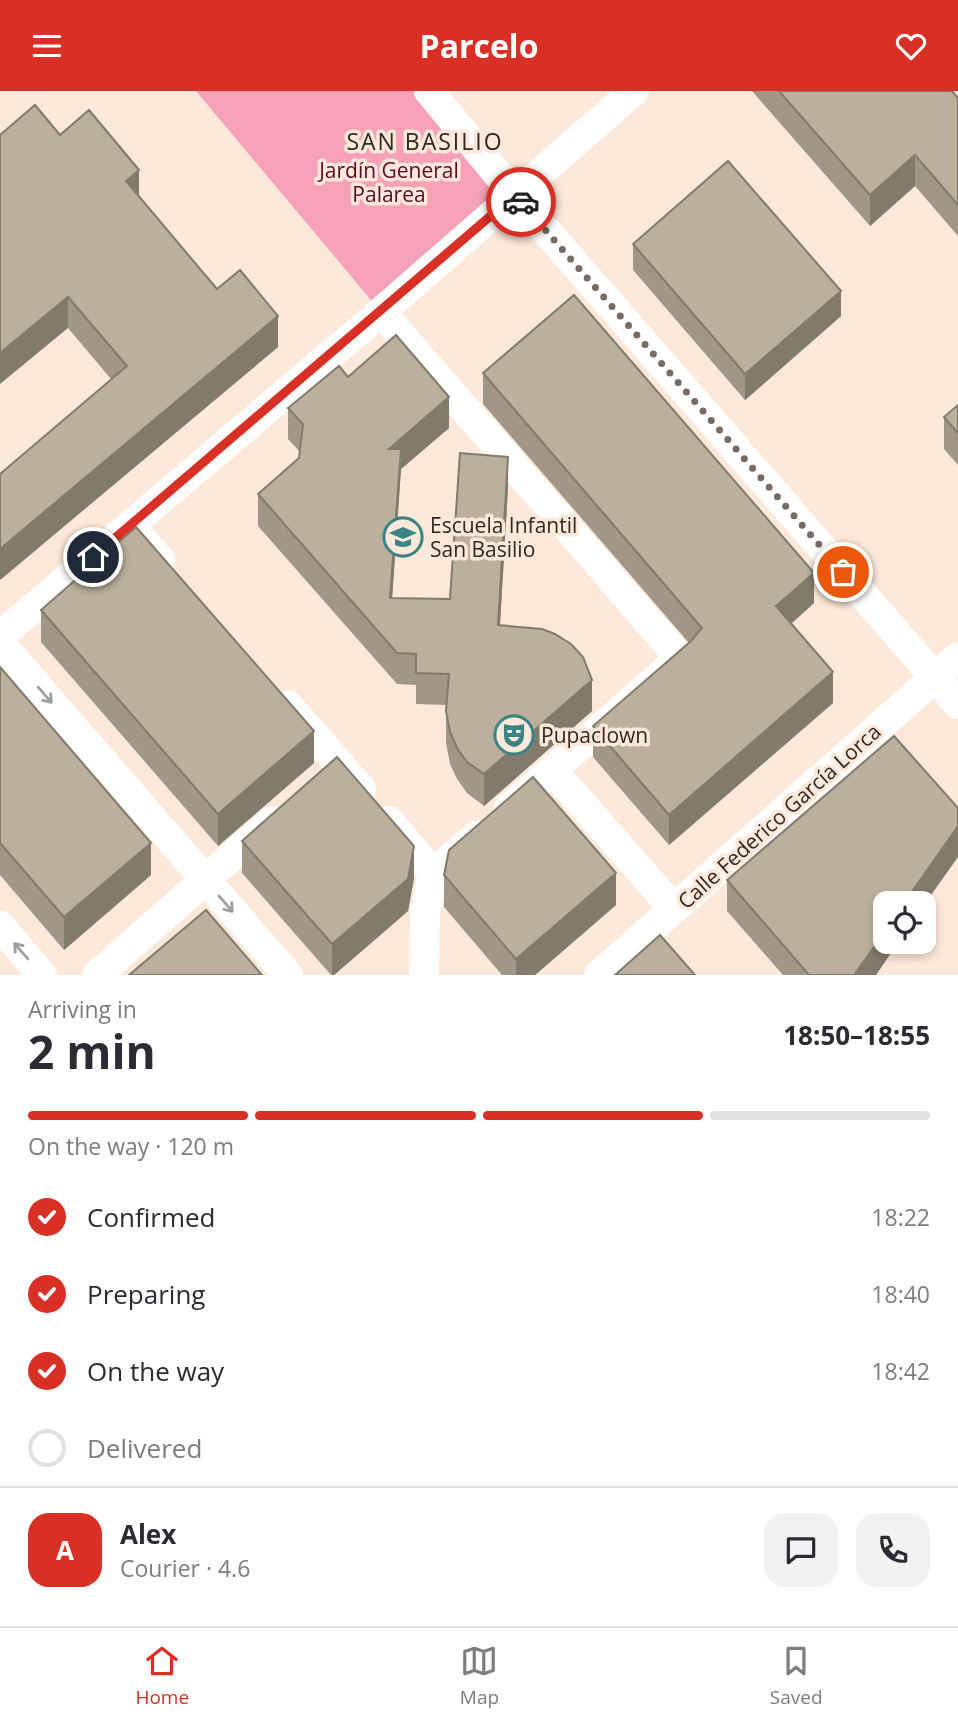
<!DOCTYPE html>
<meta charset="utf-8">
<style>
:root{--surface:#fff;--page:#f2f2f3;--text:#2b2b33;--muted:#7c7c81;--line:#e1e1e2;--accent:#d93025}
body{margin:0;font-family:"Open Sans",sans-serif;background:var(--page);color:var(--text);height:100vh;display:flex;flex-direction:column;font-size:26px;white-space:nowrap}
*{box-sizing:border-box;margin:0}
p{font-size:23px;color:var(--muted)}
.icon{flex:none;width:38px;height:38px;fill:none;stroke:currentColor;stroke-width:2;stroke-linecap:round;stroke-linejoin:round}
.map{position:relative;height:884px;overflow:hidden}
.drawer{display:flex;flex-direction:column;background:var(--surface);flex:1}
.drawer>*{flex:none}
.fabs{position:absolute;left:873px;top:800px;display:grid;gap:14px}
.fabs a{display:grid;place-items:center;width:63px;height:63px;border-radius:14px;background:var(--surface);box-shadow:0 4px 10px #0003;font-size:35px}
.pin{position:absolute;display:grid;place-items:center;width:60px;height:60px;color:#fff;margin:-30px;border:4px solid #fff;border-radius:50%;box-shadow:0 2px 7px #0007}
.courier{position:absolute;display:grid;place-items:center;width:70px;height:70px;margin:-35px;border:5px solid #d93025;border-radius:50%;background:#fff;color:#222;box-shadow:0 2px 9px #0007}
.summary em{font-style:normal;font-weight:700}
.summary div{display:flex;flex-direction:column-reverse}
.summary{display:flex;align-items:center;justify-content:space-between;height:119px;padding:0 28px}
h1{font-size:46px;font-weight:700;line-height:52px}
.bar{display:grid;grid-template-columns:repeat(4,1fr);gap:10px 7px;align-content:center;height:84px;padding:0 28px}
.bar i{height:9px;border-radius:5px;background:var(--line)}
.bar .selected{background:var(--accent)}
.bar p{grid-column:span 4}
.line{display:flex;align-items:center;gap:18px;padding:0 28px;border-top:2px solid var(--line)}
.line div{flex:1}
.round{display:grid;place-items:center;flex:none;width:74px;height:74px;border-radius:21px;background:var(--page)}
ol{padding:0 28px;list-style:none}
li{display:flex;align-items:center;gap:21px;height:77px}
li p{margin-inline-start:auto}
li .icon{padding:7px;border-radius:50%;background:var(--accent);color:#fff;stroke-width:4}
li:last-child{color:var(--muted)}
li i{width:38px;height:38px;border:4px solid var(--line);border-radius:50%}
header{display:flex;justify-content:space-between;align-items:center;height:91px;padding:0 28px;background:var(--accent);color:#fff;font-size:32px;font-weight:700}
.dock{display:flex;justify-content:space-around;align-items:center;height:98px;border-top:2px solid var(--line);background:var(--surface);font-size:19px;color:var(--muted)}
.dock a{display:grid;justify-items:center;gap:4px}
.dock .selected{color:var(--accent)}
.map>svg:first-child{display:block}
.green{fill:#f7a1b8}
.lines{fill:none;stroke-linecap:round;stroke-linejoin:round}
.street{stroke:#fff;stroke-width:30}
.wall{fill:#a09786}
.shaded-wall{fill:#827b6d}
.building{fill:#bab09c;stroke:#827b6d;stroke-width:2}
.oneway{stroke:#a29e9c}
.done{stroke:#786b63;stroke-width:7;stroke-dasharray:0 12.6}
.route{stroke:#d93025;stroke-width:9}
.labels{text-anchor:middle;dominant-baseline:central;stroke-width:7;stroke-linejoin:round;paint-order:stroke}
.park-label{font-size:21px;fill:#59092a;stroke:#fde8d9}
.poi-label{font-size:21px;fill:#302823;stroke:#fde8d9;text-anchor:start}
.street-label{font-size:21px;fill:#302823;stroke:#fde8d9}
.neighbourhood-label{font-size:23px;letter-spacing:2px;fill:#302823;stroke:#fde8d9}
</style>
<header><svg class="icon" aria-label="menu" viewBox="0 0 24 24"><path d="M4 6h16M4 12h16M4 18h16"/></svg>Parcelo<svg class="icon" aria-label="heart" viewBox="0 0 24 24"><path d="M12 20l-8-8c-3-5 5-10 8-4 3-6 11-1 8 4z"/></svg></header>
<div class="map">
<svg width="958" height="884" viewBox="0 0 958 884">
<rect width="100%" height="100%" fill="#fde8d9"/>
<path class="green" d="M196,0H429L515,104L381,221Z"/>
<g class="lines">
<path class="street" d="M429,0L515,104L958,613
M381,221L680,567L509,717
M130,435L160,469
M0,545L381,221L634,0
M0,552L288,884
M288,614L361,698
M552,679L674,818
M389,730L433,782L476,745
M0,835L42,884
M97,884L272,730
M424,884L425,821L433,782
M599,884L958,566"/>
</g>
<path class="wall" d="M752,0H952L958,7V145L915,95L870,135Z
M60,44L139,106L217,198L278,256L0,489V383L111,288L68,237Z
M633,153L841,225L745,309L633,179Z
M483,282L814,512L791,533L833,612L669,754L593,666V635L689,552L483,313Z
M348,286L449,337L401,378L392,507L450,508L508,397L500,534L592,620L484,715L467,702L457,688L450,673L446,652V614L416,613V594L397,593L258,435V403L299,367L300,361L288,348V317Z
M958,314V374L944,358V326Z
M41,519L314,672L218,755L41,551Z
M0,576L151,784L64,859L0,784Z
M242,750L414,787L408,820L334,884H331L242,782Z
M444,784L616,814L535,884H502L444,816Z
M727,789L886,850H899L876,884H783L727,820Z"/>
<path class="shaded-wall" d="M915,64V95L870,135V104Z
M139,79V110L126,90Z
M841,200V225L745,309V283Z
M68,206V237L0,293V262Z
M278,225V256L0,489V458Z
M449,306V337L401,378L390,538L389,358Z
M508,366V397L498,566V534Z
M814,482V512L776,546V515Z
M833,581V612L669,754V724Z
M592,589V620L484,715V683Z
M314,640V672L218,755V723Z
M958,735V766L924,814V812H904Z
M151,752V784L64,859V826Z
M414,755V787L408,820L334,884H332V853Z
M616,782V814L535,884H516V868Z
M886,839V850H899L876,884H854Z"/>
<path class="building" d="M779,0H952L958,7V114L915,64L870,104Z
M35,14L60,44L89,19L139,79L126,90L217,198L240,179L278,225L0,458V383L127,275L68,206L0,262V44Z
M728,70L841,200L745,283L633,153Z
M574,204L814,482L776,515L833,581L669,724L593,635L691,550L702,537L483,282Z
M396,244L449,306L389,358H401L390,507L450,508L460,362L508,366L498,534L542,538L555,543L571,553L583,566L592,589L484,683L467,671L457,657L450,641L446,620L449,583L416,582V563L397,562L258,403L299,367L303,333L288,317L339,275L348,286Z
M958,314V342L944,326Z
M136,436L314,640L218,723L41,519Z
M0,576L151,752L64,826L0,752Z
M894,645L958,717V735L904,812H886V839L854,884H809L727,789Z
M337,666L414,755L408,788L332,853L242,750Z
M533,686L616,782L516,868L444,784L449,759Z
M206,819L262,884H129Z
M660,844L695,884H615Z"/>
<defs><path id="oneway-shaft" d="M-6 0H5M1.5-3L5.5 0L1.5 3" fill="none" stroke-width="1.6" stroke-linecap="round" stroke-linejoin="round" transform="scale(1.75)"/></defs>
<g class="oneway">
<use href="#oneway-shaft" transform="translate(45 604) rotate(49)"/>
<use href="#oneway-shaft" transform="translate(226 813) rotate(49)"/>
<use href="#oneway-shaft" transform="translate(21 860) rotate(-131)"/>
</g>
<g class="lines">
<path class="done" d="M521,111L843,481"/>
<path class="route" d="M93,466L515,104L521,111"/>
</g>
<defs>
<g id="school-ring" transform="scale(2.0125)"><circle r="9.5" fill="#fde8d9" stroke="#3b8485" stroke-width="1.5"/><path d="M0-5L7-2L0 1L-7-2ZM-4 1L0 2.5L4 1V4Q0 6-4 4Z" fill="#3b8485"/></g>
<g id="theatre-ring" transform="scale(2.0125)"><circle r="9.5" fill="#fde8d9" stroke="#3b8485" stroke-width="1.5"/><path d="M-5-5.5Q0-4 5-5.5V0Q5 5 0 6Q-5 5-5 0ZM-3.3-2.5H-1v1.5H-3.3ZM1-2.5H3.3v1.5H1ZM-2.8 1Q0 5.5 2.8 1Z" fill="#3b8485"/></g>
</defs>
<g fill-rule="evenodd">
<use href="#school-ring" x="403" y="446"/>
<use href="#theatre-ring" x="514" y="644"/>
</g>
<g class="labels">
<g class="park-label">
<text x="389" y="79">Jardín General<tspan x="389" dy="24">Palarea</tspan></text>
</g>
<g class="poi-label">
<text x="430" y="434">Escuela Infantil<tspan x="430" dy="24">San Basilio</tspan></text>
<text x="541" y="644">Pupaclown</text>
</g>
<g class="street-label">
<text transform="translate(779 725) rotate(-42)">Calle Federico García Lorca</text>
</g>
<g class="neighbourhood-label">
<text x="425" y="50">SAN BASILIO</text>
</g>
</g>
</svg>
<div class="fabs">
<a><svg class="icon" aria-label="locate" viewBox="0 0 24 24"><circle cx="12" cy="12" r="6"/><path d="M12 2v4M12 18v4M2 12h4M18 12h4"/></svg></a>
</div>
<div class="pin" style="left:843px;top:481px;background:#ea580c"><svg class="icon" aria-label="bag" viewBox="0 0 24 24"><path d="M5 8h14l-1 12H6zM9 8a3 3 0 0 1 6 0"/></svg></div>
<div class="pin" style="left:93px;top:466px;background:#1f2937"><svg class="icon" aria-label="home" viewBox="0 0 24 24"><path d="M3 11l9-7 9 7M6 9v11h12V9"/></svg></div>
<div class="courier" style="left:521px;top:111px"><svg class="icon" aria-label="car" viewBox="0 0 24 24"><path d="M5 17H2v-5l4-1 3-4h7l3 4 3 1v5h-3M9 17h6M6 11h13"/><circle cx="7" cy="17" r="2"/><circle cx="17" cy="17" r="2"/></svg></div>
</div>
<section class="drawer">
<div class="summary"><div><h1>2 min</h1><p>Arriving in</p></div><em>18:50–18:55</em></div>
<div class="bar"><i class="selected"></i><i class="selected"></i><i class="selected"></i><i></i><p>On the way · 120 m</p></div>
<ol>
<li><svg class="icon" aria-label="check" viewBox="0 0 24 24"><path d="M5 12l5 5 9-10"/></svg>Confirmed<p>18:22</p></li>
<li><svg class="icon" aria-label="check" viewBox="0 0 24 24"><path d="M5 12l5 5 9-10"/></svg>Preparing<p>18:40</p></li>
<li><svg class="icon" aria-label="check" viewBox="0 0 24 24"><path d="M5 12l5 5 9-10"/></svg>On the way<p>18:42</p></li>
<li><i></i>Delivered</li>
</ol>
<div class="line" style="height:126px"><b class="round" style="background:var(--accent);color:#fff">A</b><div><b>Alex</b><p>Courier · 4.6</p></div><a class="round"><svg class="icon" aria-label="chat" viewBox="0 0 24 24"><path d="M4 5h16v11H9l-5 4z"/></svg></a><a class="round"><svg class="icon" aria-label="phone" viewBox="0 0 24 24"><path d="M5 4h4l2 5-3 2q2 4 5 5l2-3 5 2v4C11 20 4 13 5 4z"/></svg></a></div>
</section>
<nav class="dock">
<a class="selected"><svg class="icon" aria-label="home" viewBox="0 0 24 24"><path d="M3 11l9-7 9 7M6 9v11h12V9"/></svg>Home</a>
<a><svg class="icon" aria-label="map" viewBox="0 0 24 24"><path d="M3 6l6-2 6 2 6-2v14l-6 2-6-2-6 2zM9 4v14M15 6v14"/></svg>Map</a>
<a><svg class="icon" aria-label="saved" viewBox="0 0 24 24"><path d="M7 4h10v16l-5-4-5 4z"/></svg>Saved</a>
</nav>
